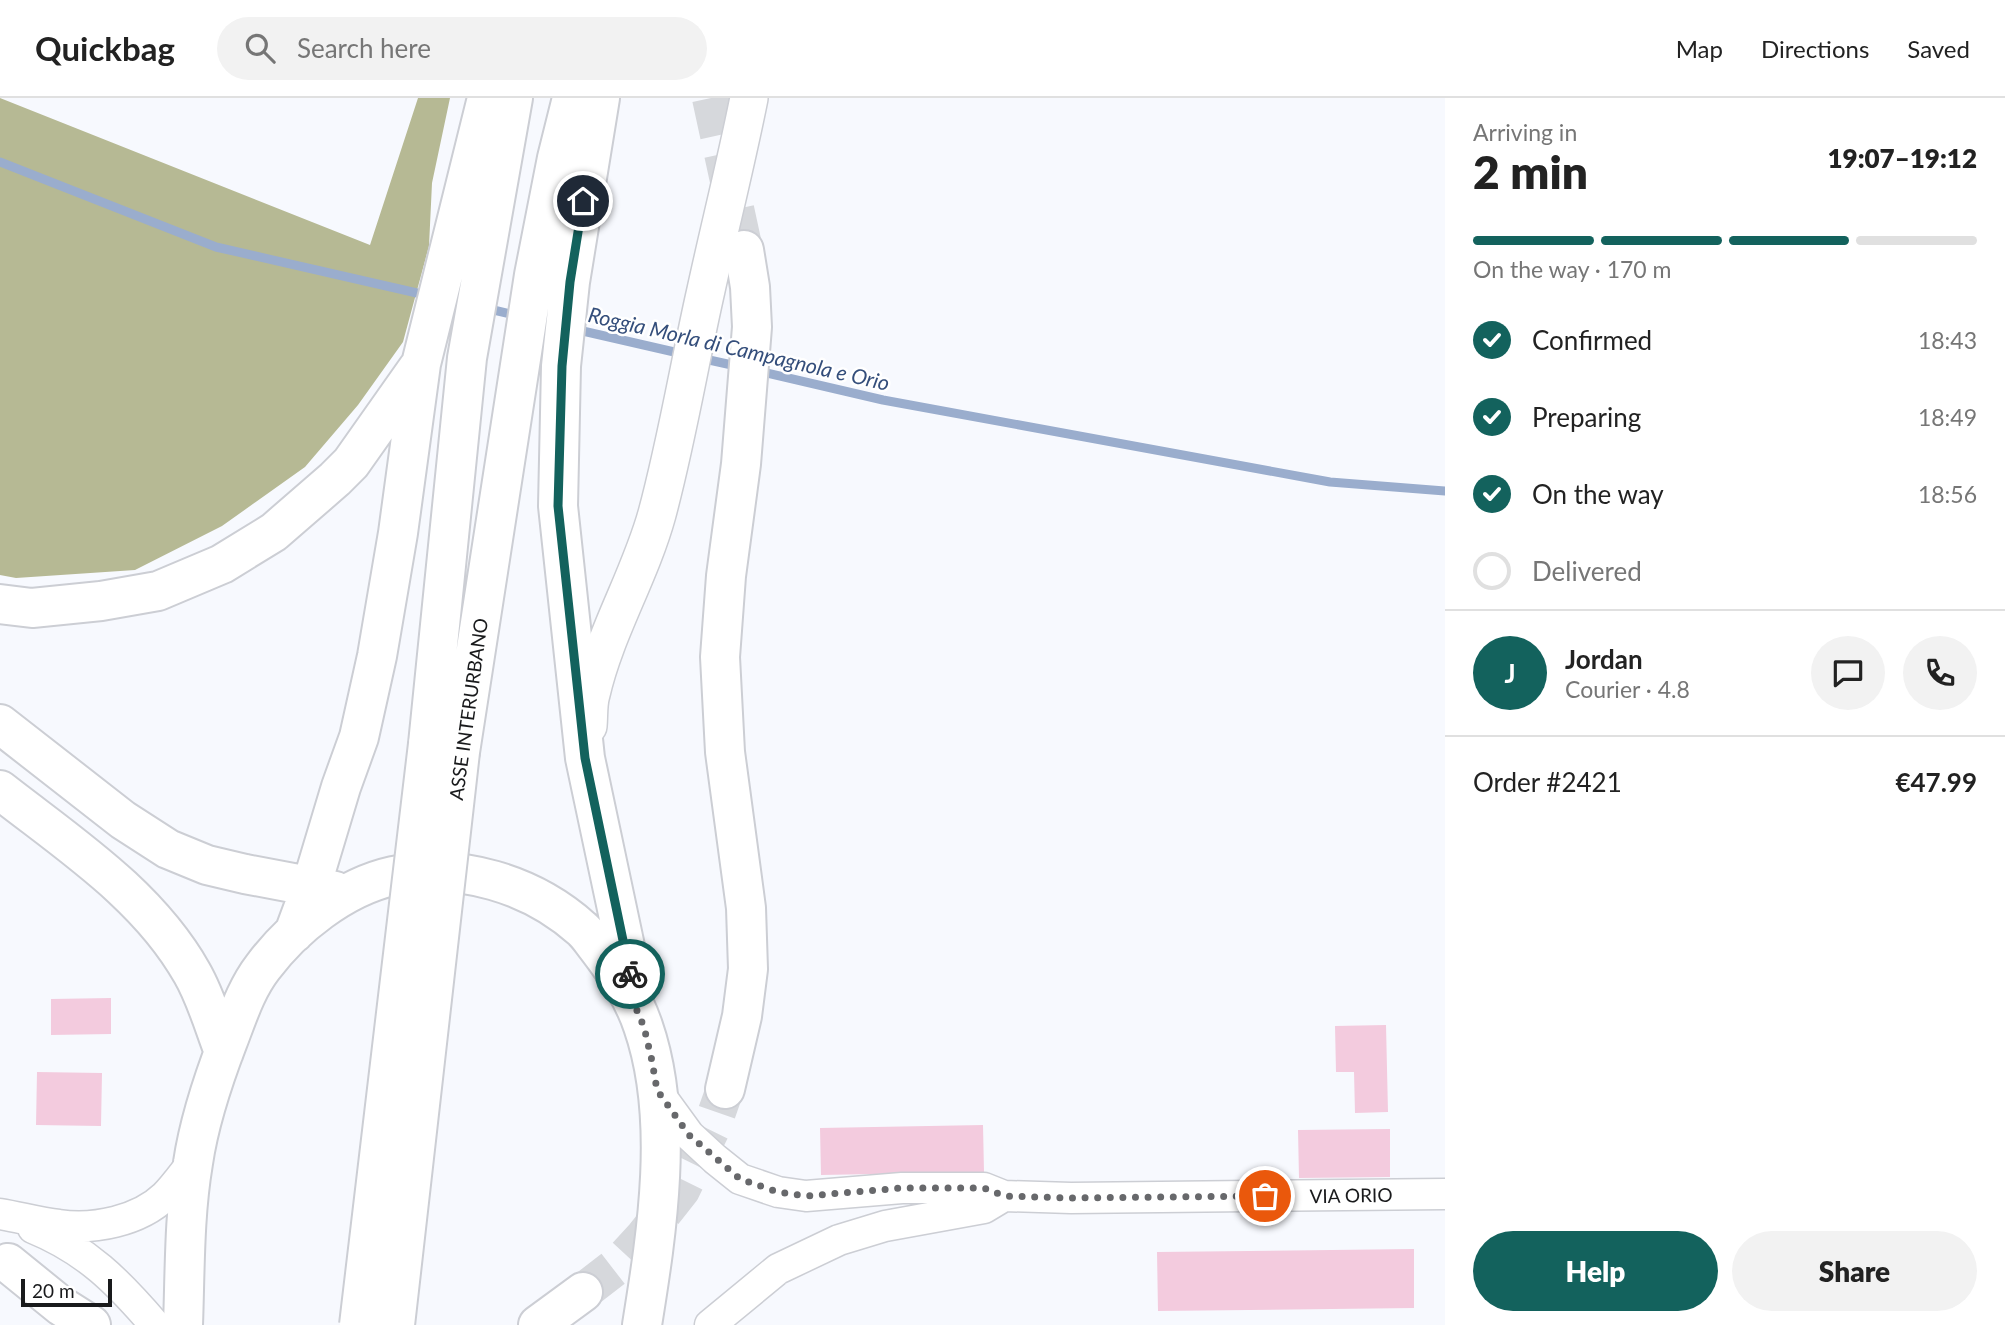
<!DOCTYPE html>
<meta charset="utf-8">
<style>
:root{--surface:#fff;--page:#f2f2f2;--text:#222;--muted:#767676;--line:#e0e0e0;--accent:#13625d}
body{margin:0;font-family:Lato,sans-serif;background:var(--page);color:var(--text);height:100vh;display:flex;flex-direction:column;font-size:26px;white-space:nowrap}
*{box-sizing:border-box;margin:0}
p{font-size:23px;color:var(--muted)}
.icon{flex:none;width:38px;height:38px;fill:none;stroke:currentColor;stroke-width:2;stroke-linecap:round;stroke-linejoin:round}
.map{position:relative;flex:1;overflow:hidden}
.drawer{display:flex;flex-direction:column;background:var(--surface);width:560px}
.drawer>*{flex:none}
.scale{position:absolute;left:21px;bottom:18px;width:91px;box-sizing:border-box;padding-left:7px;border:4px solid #191a1c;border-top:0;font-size:19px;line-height:24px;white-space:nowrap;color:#191a1c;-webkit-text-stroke:5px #fff;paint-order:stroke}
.pin{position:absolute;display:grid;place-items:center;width:60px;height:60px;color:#fff;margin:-30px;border:4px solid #fff;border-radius:50%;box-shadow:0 2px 7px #0007}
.courier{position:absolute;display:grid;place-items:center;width:70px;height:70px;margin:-35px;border:5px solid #13625d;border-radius:50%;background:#fff;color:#222;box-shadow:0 2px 9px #0007}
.headline em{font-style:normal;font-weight:800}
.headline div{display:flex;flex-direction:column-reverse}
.headline{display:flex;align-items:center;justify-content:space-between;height:119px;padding:0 28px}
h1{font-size:46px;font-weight:800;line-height:52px}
.bar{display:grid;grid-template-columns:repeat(4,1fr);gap:10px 7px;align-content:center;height:84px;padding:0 28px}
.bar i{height:9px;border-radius:5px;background:var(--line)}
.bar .selected{background:var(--accent)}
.bar p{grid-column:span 4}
.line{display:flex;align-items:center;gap:18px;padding:0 28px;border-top:2px solid var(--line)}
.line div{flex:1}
.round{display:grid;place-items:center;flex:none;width:74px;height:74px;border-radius:37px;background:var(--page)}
ol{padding:0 28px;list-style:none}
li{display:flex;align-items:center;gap:21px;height:77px}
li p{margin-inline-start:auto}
li .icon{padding:7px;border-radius:50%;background:var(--accent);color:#fff;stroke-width:4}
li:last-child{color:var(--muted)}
li i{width:38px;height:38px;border:4px solid var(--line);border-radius:50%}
.primary-button{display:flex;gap:14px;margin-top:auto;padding:14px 28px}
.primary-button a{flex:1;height:80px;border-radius:42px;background:var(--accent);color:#fff;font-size:28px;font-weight:800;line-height:80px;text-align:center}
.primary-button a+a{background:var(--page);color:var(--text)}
header{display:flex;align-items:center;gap:42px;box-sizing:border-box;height:98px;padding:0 35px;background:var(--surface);border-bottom:2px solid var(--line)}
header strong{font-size:33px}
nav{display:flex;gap:38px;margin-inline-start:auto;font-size:24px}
.search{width:490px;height:63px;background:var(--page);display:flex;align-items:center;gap:18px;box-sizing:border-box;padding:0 24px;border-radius:38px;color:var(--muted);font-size:26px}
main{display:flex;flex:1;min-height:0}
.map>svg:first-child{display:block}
.forest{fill:#b6b994}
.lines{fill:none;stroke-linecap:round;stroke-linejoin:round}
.stream{stroke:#9aadcd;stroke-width:9}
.building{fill:#f3cbde}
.highway-tunnel{stroke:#d6d8dc;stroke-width:38;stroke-dasharray:38 19;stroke-linecap:butt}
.minor-casing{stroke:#ccced4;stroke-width:33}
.major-casing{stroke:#ccced4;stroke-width:40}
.highway-casing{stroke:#ccced4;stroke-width:42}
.minor{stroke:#fff;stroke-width:30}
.major{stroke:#fff;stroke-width:37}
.highway{stroke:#fff;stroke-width:38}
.highway-bridge-casing{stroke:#ccced4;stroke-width:42;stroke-linecap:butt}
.highway-bridge{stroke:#fff;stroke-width:38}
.done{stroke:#67686b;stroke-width:7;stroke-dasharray:0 12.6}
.route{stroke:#13625d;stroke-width:9}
.labels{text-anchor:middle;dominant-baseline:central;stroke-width:5;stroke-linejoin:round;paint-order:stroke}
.street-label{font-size:19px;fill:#191a1c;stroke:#fff}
.water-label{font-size:21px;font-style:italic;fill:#344e7b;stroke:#fff}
</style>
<header>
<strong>Quickbag</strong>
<div class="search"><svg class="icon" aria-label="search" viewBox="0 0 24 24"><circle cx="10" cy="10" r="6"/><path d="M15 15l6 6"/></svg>Search here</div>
<nav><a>Map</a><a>Directions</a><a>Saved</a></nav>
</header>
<main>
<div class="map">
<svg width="1445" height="1227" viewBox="0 0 1445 1227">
<rect width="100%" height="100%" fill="#f7f9fe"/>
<path class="forest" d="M0,0L370,147L418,0H450L432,85L429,148L403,244L358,307L305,369L222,428L135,472L16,480L0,477Z"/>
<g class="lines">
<path class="stream" d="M0,64L216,149L430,198
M485,210L519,218
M574,231L683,256
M700,260L741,269
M758,273L883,302L1330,384L1445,393"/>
</g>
<path class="building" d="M111,900V936L51,937V901Z
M1386,927L1388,1014L1355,1015L1354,974H1336L1335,928Z
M37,974L102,975L101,1028L36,1027Z
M983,1027L984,1074L821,1077L820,1030Z
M1390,1031V1079L1299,1080L1298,1032Z
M1414,1151V1210L1158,1213L1157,1154Z"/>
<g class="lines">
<path class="highway-tunnel" d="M711,0L744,152
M583,1194L618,1167L643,1140L681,1092L711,1031L725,991"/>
<g class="minor-casing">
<path id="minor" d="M657,993L689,1037L715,1061L740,1081L778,1094L806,1098L902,1090H984L1004,1098L1071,1100L1445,1096
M0,1116C19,1119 39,1125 59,1127C94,1132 139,1123 165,1098C175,1088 184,1075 193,1064
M33,1130C87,1152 118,1184 155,1227
M710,1227L778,1171L839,1142L885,1128L984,1110L1004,1098"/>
</g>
<g class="major-casing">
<path id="major" d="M588,628C589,617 588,606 591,596C605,534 640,478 657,416C677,342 689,267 706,192C720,128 736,65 749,0"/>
</g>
<g class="highway-casing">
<path id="highway" d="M600,0L570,184L561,268L558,408L585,660L630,872V890
M0,506L32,510L101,503L158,493L222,466L274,434L335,381L351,365L418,270
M0,626L123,722L168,751L207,767L245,776L335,793
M428,646L467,260L513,0
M460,654L534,177L557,60L572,0
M0,692C69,746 148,797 192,875C206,899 214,928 224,954
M294,835L311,789L341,689L359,639L377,558L398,435L421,266L487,0
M725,991L742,918L748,871L746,810L725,654L720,559L726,478L741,366L752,229L750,189L744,152
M8,1165L61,1208L91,1227
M183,1227C185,1173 184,1118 193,1065C199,1024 213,982 228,943C238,917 246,891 263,869C293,829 343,789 393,778C459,764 532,786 582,831C588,836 592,843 597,849C616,874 633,898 643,928C675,1020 657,1134 642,1227
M538,1227L583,1194"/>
</g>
<use href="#minor" class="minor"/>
<use href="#major" class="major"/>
<use href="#highway" class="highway"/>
<g class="highway-bridge-casing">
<path id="highway-bridge" d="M359,1227L428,646
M395,1227L460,654"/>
</g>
<use href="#highway-bridge" class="highway-bridge"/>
</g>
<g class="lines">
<path class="done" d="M630,876V896L644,929L652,963L657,992L689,1037L740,1081L778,1094L806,1098L902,1090H984L1004,1098L1071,1100L1265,1098"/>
<path class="route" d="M583,103L570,184L562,268L558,408L585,660L630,876"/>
</g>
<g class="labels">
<g class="street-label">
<text transform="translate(468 611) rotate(-82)">ASSE INTERURBANO</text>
<text transform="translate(1351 1097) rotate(-1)">VIA ORIO</text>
</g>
<g class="water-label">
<text transform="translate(739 250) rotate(13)">Roggia Morla di Campagnola e Orio</text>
</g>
</g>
</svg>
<div class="scale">20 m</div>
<div class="pin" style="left:1265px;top:1098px;background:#ea580c"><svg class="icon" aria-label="bag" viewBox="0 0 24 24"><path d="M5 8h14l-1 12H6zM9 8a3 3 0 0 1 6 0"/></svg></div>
<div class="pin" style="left:583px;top:103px;background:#1f2937"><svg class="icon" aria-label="home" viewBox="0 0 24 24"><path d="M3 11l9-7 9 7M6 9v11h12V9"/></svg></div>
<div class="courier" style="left:630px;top:876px"><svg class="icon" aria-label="bike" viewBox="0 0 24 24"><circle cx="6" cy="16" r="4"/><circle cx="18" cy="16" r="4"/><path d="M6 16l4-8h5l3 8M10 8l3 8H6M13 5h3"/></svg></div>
</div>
<section class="drawer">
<div class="headline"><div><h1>2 min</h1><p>Arriving in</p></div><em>19:07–19:12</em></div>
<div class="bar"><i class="selected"></i><i class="selected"></i><i class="selected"></i><i></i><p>On the way · 170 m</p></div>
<ol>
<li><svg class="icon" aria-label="check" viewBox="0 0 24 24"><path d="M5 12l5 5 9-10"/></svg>Confirmed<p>18:43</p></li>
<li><svg class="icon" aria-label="check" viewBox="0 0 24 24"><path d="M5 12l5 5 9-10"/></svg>Preparing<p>18:49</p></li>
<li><svg class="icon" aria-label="check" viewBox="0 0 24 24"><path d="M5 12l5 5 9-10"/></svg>On the way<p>18:56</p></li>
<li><i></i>Delivered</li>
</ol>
<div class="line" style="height:126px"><b class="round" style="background:var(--accent);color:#fff">J</b><div><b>Jordan</b><p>Courier · 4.8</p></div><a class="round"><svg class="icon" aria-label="chat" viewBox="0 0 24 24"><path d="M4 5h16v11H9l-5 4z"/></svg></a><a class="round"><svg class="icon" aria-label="phone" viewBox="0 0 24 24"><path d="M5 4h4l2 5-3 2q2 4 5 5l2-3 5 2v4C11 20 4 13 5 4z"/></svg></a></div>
<div class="line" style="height:91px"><div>Order #2421</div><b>€47.99</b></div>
<div class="primary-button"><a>Help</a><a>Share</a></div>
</section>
</main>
